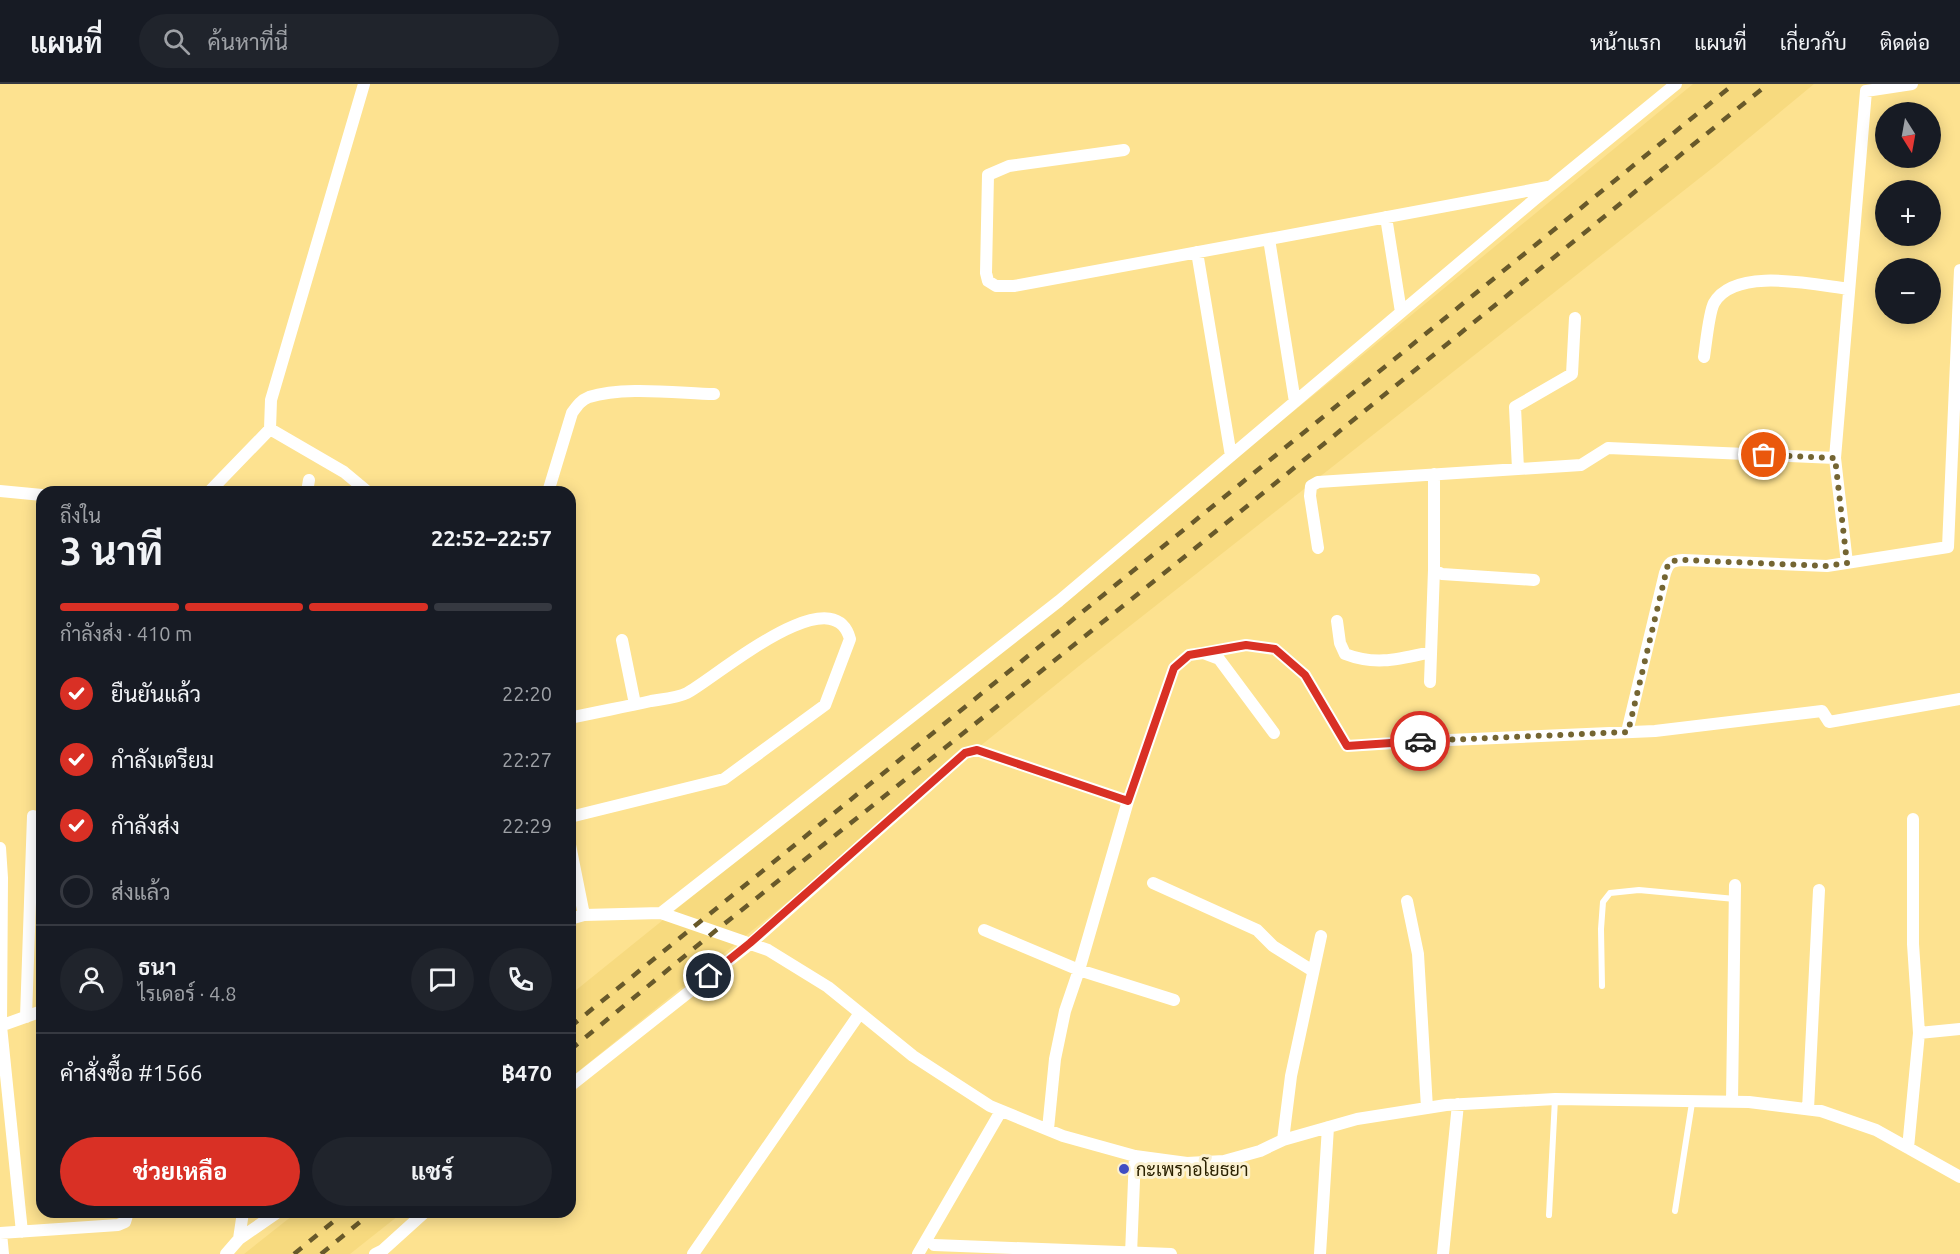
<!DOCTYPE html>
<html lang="th">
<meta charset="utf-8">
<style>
:root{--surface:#171b24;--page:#20242c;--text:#f1f3f6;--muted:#9ea1a6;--line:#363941;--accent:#d93025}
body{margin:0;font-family:Ubuntu,Sarabun,sans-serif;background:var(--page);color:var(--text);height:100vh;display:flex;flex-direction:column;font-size:22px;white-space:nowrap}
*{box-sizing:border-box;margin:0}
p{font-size:20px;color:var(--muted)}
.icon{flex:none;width:33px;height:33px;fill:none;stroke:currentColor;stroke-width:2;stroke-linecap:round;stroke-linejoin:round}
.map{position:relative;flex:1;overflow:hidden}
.side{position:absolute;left:36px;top:402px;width:540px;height:732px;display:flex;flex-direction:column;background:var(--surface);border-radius:18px;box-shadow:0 3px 15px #0003}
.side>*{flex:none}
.needle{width:39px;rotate:169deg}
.buttons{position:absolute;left:1875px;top:18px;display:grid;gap:12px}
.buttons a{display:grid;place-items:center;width:66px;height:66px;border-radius:50%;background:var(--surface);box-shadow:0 3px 15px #0003;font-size:30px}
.pin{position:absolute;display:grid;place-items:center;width:51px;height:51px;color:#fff;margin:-26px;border:3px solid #fff;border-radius:50%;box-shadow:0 2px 6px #0007}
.courier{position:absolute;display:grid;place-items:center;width:60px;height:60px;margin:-30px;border:4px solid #d93025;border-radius:50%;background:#fff;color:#222;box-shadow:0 2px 8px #0007}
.headline em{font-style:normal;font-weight:700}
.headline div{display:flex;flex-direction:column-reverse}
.headline{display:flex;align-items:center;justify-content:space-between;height:102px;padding:0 24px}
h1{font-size:39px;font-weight:700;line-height:45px}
.bar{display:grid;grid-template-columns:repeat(4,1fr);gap:9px 6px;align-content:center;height:72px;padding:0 24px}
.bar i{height:8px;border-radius:4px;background:var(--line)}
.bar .active{background:var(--accent)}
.bar p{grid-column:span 4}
.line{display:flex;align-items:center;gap:15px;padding:0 24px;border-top:2px solid var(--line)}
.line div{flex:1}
.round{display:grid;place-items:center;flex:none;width:63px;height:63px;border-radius:32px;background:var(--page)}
ol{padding:0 24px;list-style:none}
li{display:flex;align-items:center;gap:18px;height:66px}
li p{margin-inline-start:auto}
li .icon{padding:6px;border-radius:50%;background:var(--accent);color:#fff;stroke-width:4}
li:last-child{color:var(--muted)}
li i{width:33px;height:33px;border:3px solid var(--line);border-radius:50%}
.action{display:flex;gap:12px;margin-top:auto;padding:12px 24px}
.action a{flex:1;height:69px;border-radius:36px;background:var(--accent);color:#fff;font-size:24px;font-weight:700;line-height:69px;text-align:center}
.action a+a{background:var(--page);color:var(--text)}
header{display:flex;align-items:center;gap:36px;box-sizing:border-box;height:84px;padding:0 30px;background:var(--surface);border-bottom:2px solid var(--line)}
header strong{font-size:28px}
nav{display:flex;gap:33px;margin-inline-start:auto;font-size:21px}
.search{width:420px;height:54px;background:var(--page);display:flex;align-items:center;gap:15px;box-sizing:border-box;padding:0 21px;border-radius:33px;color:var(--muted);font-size:22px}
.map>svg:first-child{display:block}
.built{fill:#f7da7f}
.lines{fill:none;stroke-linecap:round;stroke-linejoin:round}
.service{stroke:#fff;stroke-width:6}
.minor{stroke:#fff;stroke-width:12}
.rail{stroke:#68592a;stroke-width:4.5;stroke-dasharray:10 10;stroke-linecap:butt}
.done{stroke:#746532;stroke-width:6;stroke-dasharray:0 10.8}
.route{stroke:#d93025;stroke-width:8}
.poi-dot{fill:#404ec2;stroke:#fbf1d1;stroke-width:2}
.labels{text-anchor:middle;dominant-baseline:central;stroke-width:6;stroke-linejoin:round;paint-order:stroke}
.poi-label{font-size:18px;fill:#2b2100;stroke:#fbf1d1;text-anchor:start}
</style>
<header>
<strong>แผนที่</strong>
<div class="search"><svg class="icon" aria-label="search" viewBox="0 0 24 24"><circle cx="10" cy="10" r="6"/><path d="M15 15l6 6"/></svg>ค้นหาที่นี่</div>
<nav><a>หน้าแรก</a><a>แผนที่</a><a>เกี่ยวกับ</a><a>ติดต่อ</a></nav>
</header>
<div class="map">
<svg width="1960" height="1170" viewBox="0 0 1960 1170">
<rect width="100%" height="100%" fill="#fde290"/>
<path class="built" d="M1693,0H1814L1715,82L1079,582L570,994V911L1320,306Z
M297,1128H403L350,1170H244Z"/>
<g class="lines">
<path class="service" d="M1602,902L1601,845L1603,818L1610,809L1639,806L1735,815
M1675,1127L1692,1019
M1549,1131L1555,1015"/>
<path class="minor" d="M1124,66L1009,82L988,91L986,189L988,197L996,202H1014L1269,155
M1386,133L1401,228
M1197,168L1231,372
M1704,273C1706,260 1709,228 1714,219C1735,182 1815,201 1849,205
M1295,318L1269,155L1548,103
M270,345L344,388L368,408
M1518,385L1515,323L1572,290L1575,234
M1434,390V486L1442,490L1534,496
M0,407L42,411
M209,408L270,345L271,316L364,0
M307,408L309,396
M548,408L572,329C577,322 581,316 589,313C623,302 677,309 714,310
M1318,464L1310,412L1311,402L1318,398L1581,381L1608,364L1835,374
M1847,479L1835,374L1866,7L1912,0
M1337,537L1340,559L1345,570C1376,582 1399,575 1431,568
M622,556L635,620
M1203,569L1246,561L1275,565L1305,591L1347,662L1426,657L1655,647L1822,627L1829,638L1960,615
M1430,598L1434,486
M570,634C597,628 624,623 651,617C663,615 677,614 687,609C714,595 833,491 850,555L825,621L724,695L570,733
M1627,648L1665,489C1669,478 1671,477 1683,476L1827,482L1948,463L1960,186
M570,761L584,831
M0,764L2,794L1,942L22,1148
M1153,799L1257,846L1273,862L1313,887
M1407,817L1418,870L1427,1024
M661,829L1059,517L1534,116L1676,0
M570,835L584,831L661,829L768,866L828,903L913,972L990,1022L1063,1052L1135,1072L1187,1079L1224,1077L1260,1067L1283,1056L1357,1035L1446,1021L1555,1015L1749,1018L1821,1027L1876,1046L1960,1093
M984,846L1079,886L1174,916
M26,933L33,732
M0,942L42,927
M1919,949L1960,945
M570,1002L751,859L965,669L977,666L1128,717
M1732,1018L1735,801
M1808,1025L1819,806
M1048,1045L1055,975L1065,927L1079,886L1128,717L1174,584L1189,571L1203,569L1219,575L1274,649
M1283,1056L1291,992L1321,852
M1908,1064L1919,949L1913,860V735
M0,1149L118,1141L125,1138L128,1128
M1,1149L3,1170
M239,1155L243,1128
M934,1161L1171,1170
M226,1170L239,1155L278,1128
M375,1170L383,1166L425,1128
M693,1170L860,929
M918,1170L1001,1027
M1131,1170L1135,1072
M1320,1170L1328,1043
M1443,1170L1458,1020"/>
<path class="rail" d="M570,943L1734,0
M570,966L714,848L1183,474L1768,0
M294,1170L345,1128
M321,1170L372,1128"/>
</g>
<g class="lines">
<path class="done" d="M1420,657L1628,648L1668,480L1671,477L1683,476L1827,482L1847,479L1835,374L1764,371"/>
<path class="route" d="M709,892L750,859L965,669L977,666L1128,717L1174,584L1189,571L1246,561L1275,565L1305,591L1347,662L1420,657"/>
</g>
<circle class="poi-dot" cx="1124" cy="1085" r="6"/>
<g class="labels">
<g class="poi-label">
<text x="1136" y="1085">กะเพราอโยธยา</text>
</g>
</g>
</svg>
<div class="buttons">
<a><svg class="needle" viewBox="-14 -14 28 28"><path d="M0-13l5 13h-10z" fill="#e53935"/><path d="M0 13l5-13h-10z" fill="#9ea1a6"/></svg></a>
<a>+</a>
<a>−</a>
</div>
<div class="pin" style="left:1764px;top:371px;background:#ea580c"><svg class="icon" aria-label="bag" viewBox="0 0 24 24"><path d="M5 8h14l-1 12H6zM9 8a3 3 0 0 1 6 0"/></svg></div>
<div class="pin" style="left:709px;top:892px;background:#1f2937"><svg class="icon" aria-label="home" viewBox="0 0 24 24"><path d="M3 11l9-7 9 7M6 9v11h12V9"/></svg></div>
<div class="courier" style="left:1420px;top:657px"><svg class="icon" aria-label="car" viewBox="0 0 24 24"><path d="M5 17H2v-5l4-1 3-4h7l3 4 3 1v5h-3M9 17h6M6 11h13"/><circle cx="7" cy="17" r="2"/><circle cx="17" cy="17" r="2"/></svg></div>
<section class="side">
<div class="headline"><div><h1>3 นาที</h1><p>ถึงใน</p></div><em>22:52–22:57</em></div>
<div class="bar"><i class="active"></i><i class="active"></i><i class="active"></i><i></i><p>กำลังส่ง · 410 m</p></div>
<ol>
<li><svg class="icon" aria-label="check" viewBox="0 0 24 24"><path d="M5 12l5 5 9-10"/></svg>ยืนยันแล้ว<p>22:20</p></li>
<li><svg class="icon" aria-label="check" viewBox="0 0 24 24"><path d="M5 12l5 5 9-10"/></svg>กำลังเตรียม<p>22:27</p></li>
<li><svg class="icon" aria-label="check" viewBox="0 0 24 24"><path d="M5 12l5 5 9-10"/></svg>กำลังส่ง<p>22:29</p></li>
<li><i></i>ส่งแล้ว</li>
</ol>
<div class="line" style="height:108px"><a class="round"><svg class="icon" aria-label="person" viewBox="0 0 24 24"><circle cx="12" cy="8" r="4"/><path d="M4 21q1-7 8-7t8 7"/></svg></a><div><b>ธนา</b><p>ไรเดอร์ · 4.8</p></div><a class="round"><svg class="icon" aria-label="chat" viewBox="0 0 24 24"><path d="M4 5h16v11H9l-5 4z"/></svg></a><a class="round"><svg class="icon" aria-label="phone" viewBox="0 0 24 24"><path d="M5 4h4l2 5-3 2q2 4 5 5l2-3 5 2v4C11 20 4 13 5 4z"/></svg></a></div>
<div class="line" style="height:78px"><div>คำสั่งซื้อ #1566</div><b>฿470</b></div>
<div class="action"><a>ช่วยเหลือ</a><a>แชร์</a></div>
</section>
</div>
